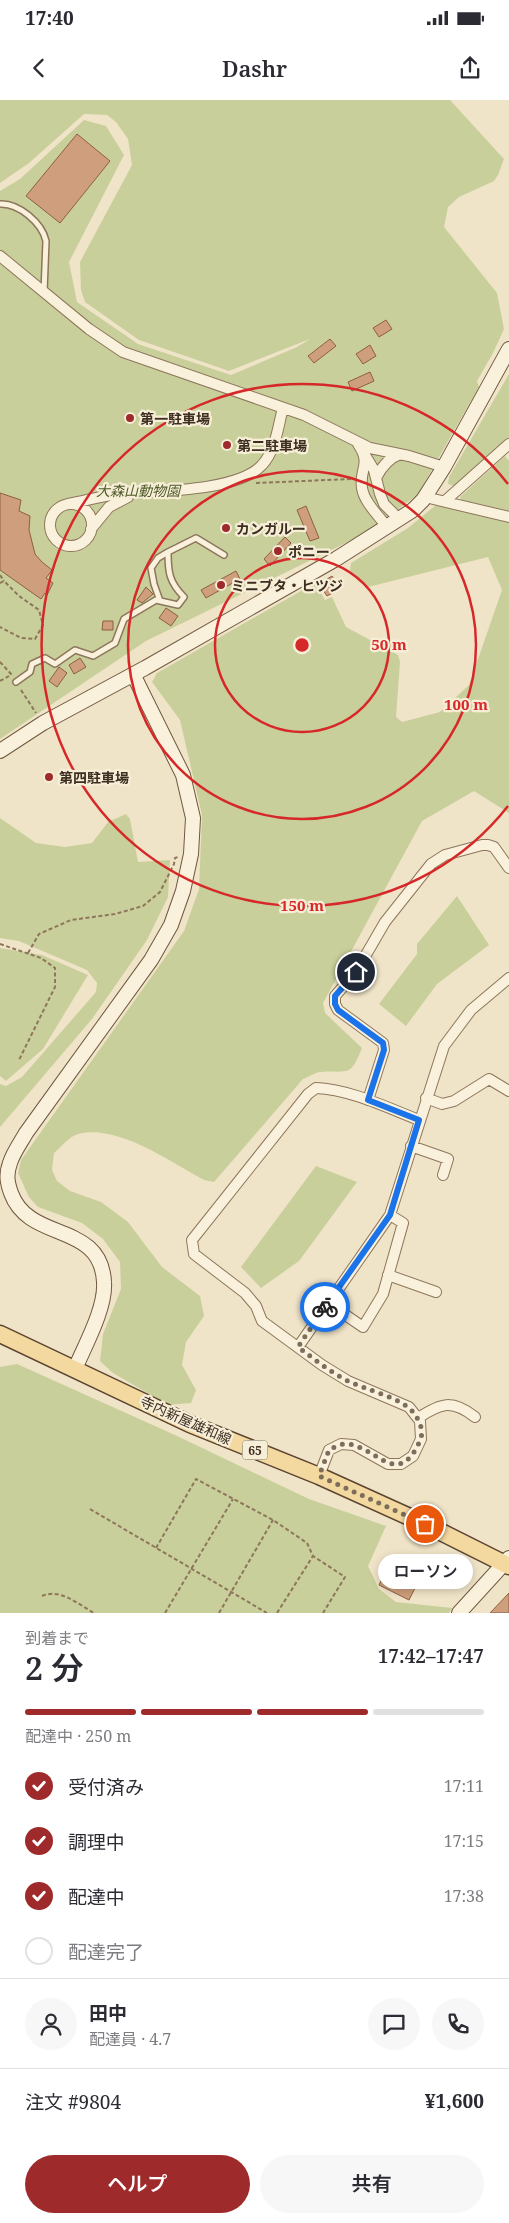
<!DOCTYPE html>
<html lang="ja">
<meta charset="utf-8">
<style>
:root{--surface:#fff;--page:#f7f7f7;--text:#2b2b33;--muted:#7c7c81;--line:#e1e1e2;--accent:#9e2a2b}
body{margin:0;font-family:"Noto Serif","Noto Sans JP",serif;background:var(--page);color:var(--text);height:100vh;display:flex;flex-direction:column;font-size:19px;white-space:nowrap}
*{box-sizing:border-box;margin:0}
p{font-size:16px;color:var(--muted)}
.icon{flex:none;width:28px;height:28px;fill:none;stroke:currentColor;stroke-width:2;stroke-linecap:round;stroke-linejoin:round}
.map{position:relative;height:1513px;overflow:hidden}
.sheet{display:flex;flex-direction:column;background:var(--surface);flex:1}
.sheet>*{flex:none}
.pin{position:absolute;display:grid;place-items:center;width:42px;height:42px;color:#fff;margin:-21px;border:2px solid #fff;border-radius:50%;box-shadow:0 1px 5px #0007}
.courier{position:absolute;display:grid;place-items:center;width:50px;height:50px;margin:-25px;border:4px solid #1a73e8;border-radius:50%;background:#fff;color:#222;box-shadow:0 1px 6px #0007}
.bubble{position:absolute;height:35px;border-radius:18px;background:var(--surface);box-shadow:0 2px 8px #0003;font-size:16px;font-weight:600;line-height:35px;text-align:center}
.overview em{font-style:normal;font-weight:600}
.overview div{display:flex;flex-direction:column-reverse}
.overview{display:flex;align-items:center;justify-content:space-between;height:85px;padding:0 25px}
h1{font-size:32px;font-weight:600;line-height:38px}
.bar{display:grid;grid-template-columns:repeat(4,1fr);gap:8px 5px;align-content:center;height:60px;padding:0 25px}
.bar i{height:6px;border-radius:4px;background:var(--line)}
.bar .current{background:var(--accent)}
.bar p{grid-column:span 4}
.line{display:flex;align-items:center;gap:12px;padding:0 25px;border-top:1px solid var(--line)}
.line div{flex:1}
.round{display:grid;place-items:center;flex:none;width:52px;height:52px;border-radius:26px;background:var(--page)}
ol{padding:0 25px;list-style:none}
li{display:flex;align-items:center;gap:15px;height:55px}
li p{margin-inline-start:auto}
li .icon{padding:5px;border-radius:50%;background:var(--accent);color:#fff;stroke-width:4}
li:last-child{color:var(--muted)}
li i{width:28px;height:28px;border:2px solid var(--line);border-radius:50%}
.cta{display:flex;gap:10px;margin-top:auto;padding:10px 25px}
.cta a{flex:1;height:58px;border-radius:30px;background:var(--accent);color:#fff;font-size:20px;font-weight:600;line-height:58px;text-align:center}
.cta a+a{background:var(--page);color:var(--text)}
.status{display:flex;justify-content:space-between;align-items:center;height:35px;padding:0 25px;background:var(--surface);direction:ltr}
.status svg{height:14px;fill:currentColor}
header{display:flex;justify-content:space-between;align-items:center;height:65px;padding:0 25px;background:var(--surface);font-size:22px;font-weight:600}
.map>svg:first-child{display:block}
.green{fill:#c9cf9b}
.building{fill:#cf9f7d;stroke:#8d5f41}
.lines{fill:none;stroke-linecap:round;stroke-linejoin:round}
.lane-casing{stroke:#8d765c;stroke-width:8}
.street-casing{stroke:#8d765c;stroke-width:12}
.secondary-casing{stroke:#6f573f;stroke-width:16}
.primary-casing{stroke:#5b4430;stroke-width:19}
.path{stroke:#8d765c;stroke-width:2;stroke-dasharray:4 2.5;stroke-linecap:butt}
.lane{stroke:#faf1dc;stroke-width:5}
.street{stroke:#faf1dc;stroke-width:10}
.secondary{stroke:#faf1dc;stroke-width:14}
.primary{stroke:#f3d9a0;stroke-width:16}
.done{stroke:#7c6e5b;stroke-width:5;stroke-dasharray:0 9}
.route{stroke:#1a73e8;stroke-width:6}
.ring{fill:none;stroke:#d62828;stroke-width:2.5}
.poi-dot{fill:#9e2a2b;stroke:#f7eed8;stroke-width:2}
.labels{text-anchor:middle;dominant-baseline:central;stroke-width:4.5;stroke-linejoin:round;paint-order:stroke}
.shield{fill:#f7eed8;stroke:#756857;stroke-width:1}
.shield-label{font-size:12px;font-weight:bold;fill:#3d2e20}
.poi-label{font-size:14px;font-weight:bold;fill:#3d2e20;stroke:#f7eed8;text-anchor:start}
.park-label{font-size:14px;font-style:italic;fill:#4d5a26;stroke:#f7eed8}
.street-label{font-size:14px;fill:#3d2e20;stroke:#f7eed8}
.centre{fill:#d62828;stroke:#f7eed8;stroke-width:2.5}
.ring-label{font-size:15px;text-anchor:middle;font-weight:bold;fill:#d62828;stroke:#f7eed8;stroke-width:4.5;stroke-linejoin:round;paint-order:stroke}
</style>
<div class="status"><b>17:40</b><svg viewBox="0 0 49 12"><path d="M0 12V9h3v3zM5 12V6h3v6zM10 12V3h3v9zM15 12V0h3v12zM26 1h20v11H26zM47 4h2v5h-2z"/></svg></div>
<header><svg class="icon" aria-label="back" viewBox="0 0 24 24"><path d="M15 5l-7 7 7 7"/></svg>Dashr<svg class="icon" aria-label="share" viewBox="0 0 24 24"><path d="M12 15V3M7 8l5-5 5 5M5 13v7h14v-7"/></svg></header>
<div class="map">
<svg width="509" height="1513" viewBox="0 0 509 1513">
<rect width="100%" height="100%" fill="#f0e4c8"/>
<path class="green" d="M0,0H450L504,59L498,75L494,81L459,97L448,107L444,127L497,193L504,229L493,253L477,281L479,287L418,394L370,431L146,541L0,639V91L20,79L84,20L106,26L124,55L69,162L77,202L138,244L231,275L297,247L310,239L229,271L139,240L85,202L81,190L80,162L132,65L128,39L116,22L107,15L84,14L29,63L0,83Z
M509,274V339L455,386L448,384L449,377Z
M505,356L509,361V713L474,691L422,721L323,903L325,913L362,948C350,978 349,970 321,972C315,972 309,977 303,979L214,1082L204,1080C170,1062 118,1024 78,1034C70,1036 60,1048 54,1053L52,1070L57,1081L70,1091L101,1102L128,1122L162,1167L200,1196L204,1216L186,1242L182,1265L196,1290L191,1303L168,1305L113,1273L100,1261L103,1234L121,1189L120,1162L103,1139L82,1123L38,1107L29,1097L18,1073L21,1060L184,831L199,789L202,715L180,620L152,582L157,573L315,483L325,500L332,497L346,527L398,555L400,562L396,617L402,622L440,612L469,585L502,490L488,457L368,487C360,483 354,478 350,470L351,463L408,428L436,405L465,409L460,397Z
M126,714L130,719L138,762L170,760L168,797L147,840L92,919L0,1027V984L6,986L22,977L96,892L97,883L87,870L19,841L0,838V718L36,743L65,747L92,743L108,722Z
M457,796L489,845L437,884L406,926L379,904L417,854V844Z
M0,848L42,855L88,875L43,949L6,981L0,976Z
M316,1066L357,1082L299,1161L261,1188L241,1167Z
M17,1264L175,1335L309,1399L386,1426L368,1466L379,1489L396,1502L452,1508L449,1513H0V1267Z"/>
<path class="building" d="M77,34L110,61L60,123L26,96Z
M386,220L392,229L379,237L373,228Z
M330,239L336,246L314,263L308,256Z
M370,245L376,256L363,264L356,254Z
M370,272L374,281L352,291L348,282Z
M0,393L21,400L19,411L30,416L29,430L35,454L42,462L52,470L46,478L53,483L47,495L45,493L41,499L0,470Z
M306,406L319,438L310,441L297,410Z
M285,437L291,443L270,466L264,459Z
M236,471L240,479L206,498L201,490Z
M332,476L340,489L327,496L319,484Z
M146,487L153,494L142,503L137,500Z
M166,508L178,516L171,526L159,518Z
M103,521H113V530H102Z
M80,558L86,567L74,574L69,565Z
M59,567L67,573L57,587L49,581Z
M388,1466L419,1480L409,1500L379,1485Z
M509,1493V1513H490Z"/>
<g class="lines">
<g class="lane-casing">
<path id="lane" d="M0,104C19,103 42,123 46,141L44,192
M168,452L196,438L224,455
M16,582L30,572L32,564L45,558L55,564L75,550L93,556L115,543L124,519L156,500L178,505L184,497C169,482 168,472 168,452L158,458L151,468L154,484L160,501"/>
</g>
<g class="street-casing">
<path id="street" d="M0,156L89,229L123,252L304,315L370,348L409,356L444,367
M358,344C372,365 359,368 362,388C364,402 379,416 387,427
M365,355L374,370L380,394L384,404L400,420
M376,378C381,368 389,358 400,354
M425,397L509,417
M445,401L509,344
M68,404C85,401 101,396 118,394C154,391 238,392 262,365C276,350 278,326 283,308
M50 425a21 21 0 1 1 42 0a21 21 0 1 1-42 0Z
M91,429L109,407L128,397
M426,998L442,1004L454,1001L489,979L509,991
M368,1000L384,950L383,943L338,910L335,904V896L356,872L385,822L431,764L445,755L482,745H488L494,747L509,768
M411,1046L448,1059L443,1075
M388,1175L436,1192
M328,1203L363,1227L383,1194L403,1123L390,1115
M298,1247L390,1115L444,946L471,910L509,878
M418,1318C441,1303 452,1299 475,1317
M319,1376L329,1350L341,1344L354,1345L388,1364H401L413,1356L421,1339L420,1321L409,1307L348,1281L322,1265L262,1221L256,1206L245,1193L194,1154L192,1140L308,994L316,988C349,989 388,1008 419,1020"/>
</g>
<g class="secondary-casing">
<path id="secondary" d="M0,651L43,623L145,568L336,459L413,410L423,400L444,367L509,249
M75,1269C85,1245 106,1208 104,1182C101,1121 29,1143 11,1093C7,1082 6,1074 10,1063C13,1053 21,1042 26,1033L151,860L171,825L183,791L191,754L193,718L183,675L133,574
M459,1513L509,1458"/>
</g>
<g class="primary-casing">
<path id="primary" d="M0,1234L190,1324L319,1376L425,1424L509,1466"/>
</g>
<path class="path" d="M256,383L351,379
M0,475L4,481
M0,483L4,481L19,496L39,510L43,525L35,539L21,538L0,527
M0,562L12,575
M0,581L9,576
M21,590L36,613
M0,844L41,858L55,868V887L19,960
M28,853L39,834L71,820L115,814L143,806L160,792L174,764L175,758L178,757
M90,1409L267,1513
M156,1448L196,1379L273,1420L307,1443L313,1456L345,1477L323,1513
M42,1496C60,1488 78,1504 94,1513
M165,1513L233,1399
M219,1513L273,1420
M277,1513L313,1456"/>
<use href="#lane" class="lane"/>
<use href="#street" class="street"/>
<use href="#secondary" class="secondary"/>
<use href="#primary" class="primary"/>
</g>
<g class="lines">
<path class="done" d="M325,1207L298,1247C314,1259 330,1272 348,1281C366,1290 400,1297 413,1312C420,1321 425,1332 419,1343C396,1391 374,1342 343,1344C338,1345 333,1348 329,1350L319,1376L425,1424"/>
<path class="route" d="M325,1207L390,1115L419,1020L368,1000L384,950L383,943L338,910L335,904V896L356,872"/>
</g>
<g class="ring">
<circle cx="302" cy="545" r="87"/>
<circle cx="302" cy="545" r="174"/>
<path d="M508 706A261 261 0 1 1 508 384"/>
</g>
<g class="poi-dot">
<circle cx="130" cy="318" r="5"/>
<circle cx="227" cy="345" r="5"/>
<circle cx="226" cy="428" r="5"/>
<circle cx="278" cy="451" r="5"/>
<circle cx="221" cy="485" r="5"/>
<circle cx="49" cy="677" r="5"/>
</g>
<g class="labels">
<rect class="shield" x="242.5" y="1340.5" width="25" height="19" rx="4"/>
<g class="shield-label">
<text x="255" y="1350">65</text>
</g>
<g class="poi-label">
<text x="140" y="318">第一駐車場</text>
<text x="237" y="345">第二駐車場</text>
<text x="236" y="428">カンガルー</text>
<text x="288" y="451">ポニー</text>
<text x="231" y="485">ミニブタ・ヒツジ</text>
<text x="59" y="677">第四駐車場</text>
</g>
<g class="park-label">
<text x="138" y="390">大森山動物園</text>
</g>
<g class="street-label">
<text transform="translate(186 1320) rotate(24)">寺内新屋雄和線</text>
</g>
</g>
<circle cx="302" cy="545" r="8" class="centre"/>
<g class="ring-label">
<text x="389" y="550">50 m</text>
<text x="466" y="610">100 m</text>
<text x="302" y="811">150 m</text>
</g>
</svg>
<div class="pin" style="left:425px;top:1424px;background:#ea580c"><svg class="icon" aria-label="bag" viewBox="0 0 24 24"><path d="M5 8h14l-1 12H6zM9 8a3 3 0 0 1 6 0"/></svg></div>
<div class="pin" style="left:356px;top:872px;background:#1f2937"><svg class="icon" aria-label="home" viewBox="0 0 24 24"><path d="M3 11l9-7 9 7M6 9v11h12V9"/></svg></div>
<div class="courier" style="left:325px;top:1207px"><svg class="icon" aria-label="bike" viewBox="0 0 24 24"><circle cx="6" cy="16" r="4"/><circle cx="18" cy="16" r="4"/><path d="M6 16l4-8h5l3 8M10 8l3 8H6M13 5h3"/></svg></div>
<div class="bubble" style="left:378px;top:1454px;width:95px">ローソン</div>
</div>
<section class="sheet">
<div class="overview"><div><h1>2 分</h1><p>到着まで</p></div><em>17:42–17:47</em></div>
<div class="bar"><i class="current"></i><i class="current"></i><i class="current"></i><i></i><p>配達中 · 250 m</p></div>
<ol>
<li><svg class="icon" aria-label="check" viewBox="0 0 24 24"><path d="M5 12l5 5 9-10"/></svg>受付済み<p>17:11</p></li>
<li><svg class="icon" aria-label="check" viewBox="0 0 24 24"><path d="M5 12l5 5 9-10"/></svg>調理中<p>17:15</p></li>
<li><svg class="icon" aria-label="check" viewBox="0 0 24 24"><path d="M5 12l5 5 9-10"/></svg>配達中<p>17:38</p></li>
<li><i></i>配達完了</li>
</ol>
<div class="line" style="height:90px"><a class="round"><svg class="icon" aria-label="person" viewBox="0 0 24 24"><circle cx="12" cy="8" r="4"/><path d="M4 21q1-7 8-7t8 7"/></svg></a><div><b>田中</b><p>配達員 · 4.7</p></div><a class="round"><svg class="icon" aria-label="chat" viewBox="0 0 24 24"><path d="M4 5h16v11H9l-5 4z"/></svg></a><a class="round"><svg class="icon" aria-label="phone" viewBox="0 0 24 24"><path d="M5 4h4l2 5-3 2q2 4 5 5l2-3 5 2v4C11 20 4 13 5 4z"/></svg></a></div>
<div class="line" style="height:65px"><div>注文 #9804</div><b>¥1,600</b></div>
<div class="cta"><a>ヘルプ</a><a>共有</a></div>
</section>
